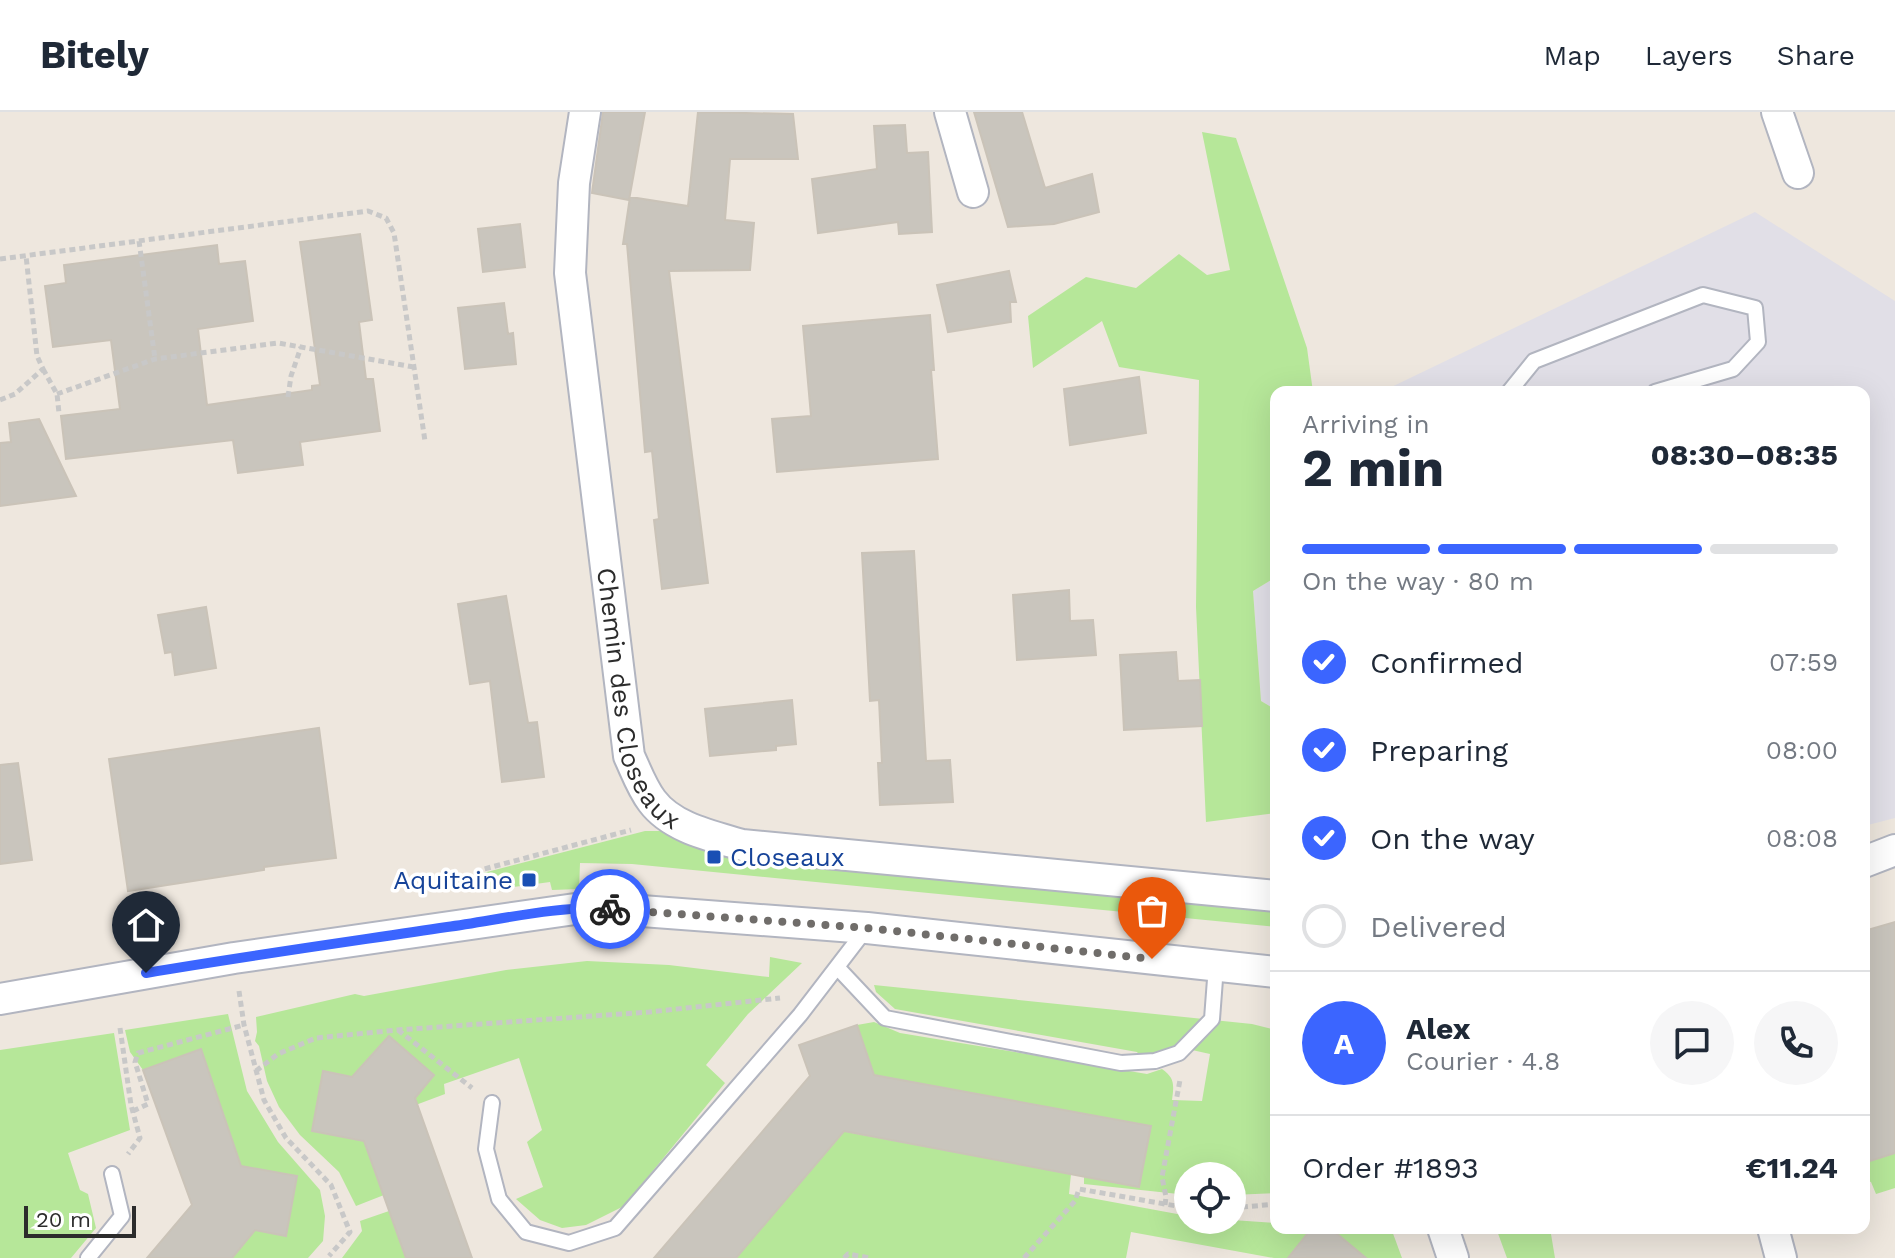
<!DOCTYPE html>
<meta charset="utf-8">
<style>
:root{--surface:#fff;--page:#f6f6f7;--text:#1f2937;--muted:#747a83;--line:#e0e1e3;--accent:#3b65ff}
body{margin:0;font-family:"Work Sans",sans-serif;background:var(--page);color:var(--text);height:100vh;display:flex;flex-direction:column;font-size:30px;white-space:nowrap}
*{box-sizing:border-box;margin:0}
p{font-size:26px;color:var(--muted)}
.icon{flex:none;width:44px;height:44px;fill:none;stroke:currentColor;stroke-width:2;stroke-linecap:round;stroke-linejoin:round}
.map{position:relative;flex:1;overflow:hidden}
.drawer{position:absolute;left:1270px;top:274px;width:600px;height:848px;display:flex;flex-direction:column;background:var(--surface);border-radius:16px;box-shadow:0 8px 32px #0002}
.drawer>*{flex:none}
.tools{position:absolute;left:1174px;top:1050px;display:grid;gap:16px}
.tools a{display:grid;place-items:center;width:72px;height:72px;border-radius:50%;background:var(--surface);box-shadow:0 8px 32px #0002;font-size:40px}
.scale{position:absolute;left:24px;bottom:20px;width:112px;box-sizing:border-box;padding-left:8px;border:4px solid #2c2c2c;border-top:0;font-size:22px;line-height:28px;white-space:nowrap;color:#2c2c2c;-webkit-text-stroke:6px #fff;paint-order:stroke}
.pin{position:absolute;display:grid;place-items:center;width:68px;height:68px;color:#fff;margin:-82px -34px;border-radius:50% 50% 50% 0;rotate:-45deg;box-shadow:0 0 8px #0007}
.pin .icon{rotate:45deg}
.courier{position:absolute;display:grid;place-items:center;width:80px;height:80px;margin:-40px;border:6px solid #3b65ff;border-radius:50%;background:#fff;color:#222;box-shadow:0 2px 10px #0007}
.overview em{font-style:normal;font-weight:700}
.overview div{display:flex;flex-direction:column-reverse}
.overview{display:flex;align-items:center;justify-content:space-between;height:136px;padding:0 32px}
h1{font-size:52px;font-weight:700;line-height:60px}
.bar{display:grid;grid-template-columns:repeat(4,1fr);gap:12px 8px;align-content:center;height:96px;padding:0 32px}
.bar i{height:10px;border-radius:6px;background:var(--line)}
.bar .active{background:var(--accent)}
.bar p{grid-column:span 4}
.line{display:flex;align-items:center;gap:20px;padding:0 32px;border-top:2px solid var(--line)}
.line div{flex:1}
.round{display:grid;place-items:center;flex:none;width:84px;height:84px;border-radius:42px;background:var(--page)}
ol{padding:0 32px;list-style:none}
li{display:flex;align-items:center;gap:24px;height:88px}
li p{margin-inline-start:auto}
li .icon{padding:8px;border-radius:50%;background:var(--accent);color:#fff;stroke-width:4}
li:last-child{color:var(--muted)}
li i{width:44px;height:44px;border:4px solid var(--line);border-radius:50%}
header{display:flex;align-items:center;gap:48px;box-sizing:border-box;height:112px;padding:0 40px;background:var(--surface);border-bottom:2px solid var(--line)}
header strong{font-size:38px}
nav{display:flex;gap:44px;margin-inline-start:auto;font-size:28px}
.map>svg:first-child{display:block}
.industrial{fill:#e1dfe7}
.green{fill:#b6e799}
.building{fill:#c9c5bd;stroke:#cac3b8;stroke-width:2}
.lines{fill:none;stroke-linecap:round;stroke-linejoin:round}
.lane-casing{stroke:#b2b5c0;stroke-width:18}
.street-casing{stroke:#b2b5c0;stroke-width:34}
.path{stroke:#c8c8c8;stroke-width:5;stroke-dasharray:6 4;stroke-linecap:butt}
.lane{stroke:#fff;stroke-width:14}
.street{stroke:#fff;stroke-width:30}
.done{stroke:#706d6a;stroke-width:8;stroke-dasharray:0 14.4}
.route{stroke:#3b65ff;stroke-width:10}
.transit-dot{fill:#1a4fb4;stroke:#fff;stroke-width:3}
.labels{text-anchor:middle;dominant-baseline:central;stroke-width:7;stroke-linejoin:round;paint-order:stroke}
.street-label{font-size:26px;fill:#2c2c2c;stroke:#fff}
.transit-label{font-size:26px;fill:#164399;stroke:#fff;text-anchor:start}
</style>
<header>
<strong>Bitely</strong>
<nav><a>Map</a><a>Layers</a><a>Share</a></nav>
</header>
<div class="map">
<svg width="1895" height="1146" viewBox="0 0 1895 1146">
<rect width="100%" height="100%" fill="#eee7de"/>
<path class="industrial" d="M1755,100L1895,189V706L1864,714V280H1381Z
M1276,465V598L1261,589L1253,479Z"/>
<path class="green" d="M1202,20L1236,26L1307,236L1313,280H1276V465L1253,479L1261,589L1276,598V701L1206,710L1196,495L1199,268L1119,255L1102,209L1033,256L1028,204L1086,165L1136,176L1179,142L1207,163L1230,158Z
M645,719H663L695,734L1276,794V815L632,752L580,751L579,777L552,778L550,770L477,780L475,770L483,761Z
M770,845L802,851L748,902L706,953L725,971L624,1094L586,1113L562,1116L540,1108L516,1087L543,1075L527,1030L542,1018L519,946L444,972L445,982L413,994L410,991L434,963L389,924L359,957L360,966L323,960L362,1023L384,1083L356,1094L339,1060L300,1023L279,995L267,969L259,934L255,929L257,920L256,905L355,882L364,884L506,858L587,849L669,853L769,865Z
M874,873L1252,912L1276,918V1081L1232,1083V1064H1188V1083L1084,1072V1065L1139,1075L1150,1014L869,962L871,955L857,913L874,910L900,921L1147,962L1162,957C1175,966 1174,973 1172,988L1202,989L1210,942L1192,938L1194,935L1140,944L1137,940L895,897L876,880Z
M228,902L247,979L278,1030L320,1078L325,1104L323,1129L308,1146H232L249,1125L250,1117L286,1123L297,1064L251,1056L243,1060L201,938L143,958L130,940L125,918Z
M114,921L130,1018L68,1041L80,1078L88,1082L96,1116L71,1146H0V938Z
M847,1016H851L852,1021L1071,1062L1069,1082L1188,1104V1108H1232L1276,1111V1116H1312L1291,1142L1296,1146H1274L1131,1120L1126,1146H736Z
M1895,1041V1076L1876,1082L1871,1070L1864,1068V1051Z
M389,1099L406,1146H342L362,1119L360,1109Z
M1330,1116H1391L1402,1146H1363Z
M1496,1116H1550L1555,1146H1507Z"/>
<path class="building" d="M603,0H645L629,88L592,81Z
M698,0L793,2L798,47H730L725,108L754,111L750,158L669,159L708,471L662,477L654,408L659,407L652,339L645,340L627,132H623L630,85L688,94Z
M974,0H1022L1045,76L1092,62L1099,100L1054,112L1008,115Z
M905,13L907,41L928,40L932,120L899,122L898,110L818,121L812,67L877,57L874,14Z
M520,112L525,155L483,160L478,117Z
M360,122L372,208L359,210L366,267H373L380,319L300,330L303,353L238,361L233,328L66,347L61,304L120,297L111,228L53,235L45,174L66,171L64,153L217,133L219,152L245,149L253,209L198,217L207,293L312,278V274L320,273L300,130Z
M1009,159L1016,190H1010L1011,210L948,220L937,173Z
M504,191L508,222L513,221L516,252L465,257L458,196Z
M930,203L934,258H931L938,347L777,360L772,307L811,304L803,214Z
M1139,265L1146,321L1070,333L1064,277Z
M39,307L76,384L0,394V331L11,330L9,311Z
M914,439L926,649L950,648L953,690L880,693L878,651H882L879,588L870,589L862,441Z
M1069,478L1070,509L1093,508L1096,543L1017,548L1013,483Z
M506,484L528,611L537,610L544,665L502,670L490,569L470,572L458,492Z
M206,495L216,556L175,563L172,540L165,541L158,503Z
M1176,540L1178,569L1200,568L1202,614L1124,618L1120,543Z
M792,588L796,632L776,634V638L710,644L705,597Z
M319,616L336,746L264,755V758L128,779L109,647Z
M18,651L32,748L0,752V653Z
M1895,810V1041L1864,1051V819Z
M857,913L874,963L1151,1014L1139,1075L844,1019L736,1146H654L810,964L799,933Z
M389,924L434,963L415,986L472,1146H406L364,1029L312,1019L323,959L352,965Z
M201,937L241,1054L297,1064L286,1124L255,1118L232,1146H147L192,1093L143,958Z
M1312,1116H1330L1366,1146H1288Z"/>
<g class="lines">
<g class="lane-casing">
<path id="lane" d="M1509,280L1534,249L1703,183L1755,196L1758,230L1733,257L1655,280
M837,855L885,906L1121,951L1155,949L1179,941L1212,907L1216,854
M492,991L486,1037L499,1087L526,1120L569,1131L615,1116L800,903L866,817
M88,1146L122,1104L112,1062"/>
</g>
<g class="street-casing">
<g id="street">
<path id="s1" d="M585,0L574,71L570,161L629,644C636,659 642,676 652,689C672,716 712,724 742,733L1276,784"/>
<path d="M950,0L973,80"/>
<path d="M1777,0L1798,61"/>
<path d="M1864,750L1895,738"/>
<path d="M0,887L234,846L589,795L867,816L1276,860"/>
<path d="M1443,1116L1453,1146"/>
<path d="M1773,1116L1781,1146"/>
</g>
</g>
<path class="path" d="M139,129L155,247
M0,147L368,99L386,106L394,121L425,329
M43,257L57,282L59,301
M57,282L155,247L278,231L414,255
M288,285L291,264L301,235
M0,288L15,282L43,257L37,244L26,144
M472,778L470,765L484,757L631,718
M239,879L244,913L264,988L286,1026L331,1073L350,1120L329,1144
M120,916L131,993L140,1026L128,1042
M398,918L472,976
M256,959L278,942L316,926L397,918L649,900L780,886
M133,999L148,992L135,950L138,941L244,913
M1165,1093L1166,1085L1162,1065L1180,968
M1232,1096L1276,1092
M844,1146L848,1142L870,1146
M1024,1146L1075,1089L1079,1077L1188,1096"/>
<use href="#lane" class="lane"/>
<use href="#street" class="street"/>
</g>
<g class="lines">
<path class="done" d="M610,797L867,816L1152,847"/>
<path class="route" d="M146,861C246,844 347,830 447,815C499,808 559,793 610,797"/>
</g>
<g class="transit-dot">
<rect x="706" y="737" width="16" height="16" rx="4"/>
<rect x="521" y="760" width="16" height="16" rx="4"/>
</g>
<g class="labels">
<g class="street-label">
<text stroke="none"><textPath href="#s1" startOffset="596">Chemin des Closeaux</textPath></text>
</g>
<g class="transit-label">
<text x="730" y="745">Closeaux</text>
<text x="513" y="768" text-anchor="end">Aquitaine</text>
</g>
</g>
</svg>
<div class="tools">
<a><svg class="icon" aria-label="locate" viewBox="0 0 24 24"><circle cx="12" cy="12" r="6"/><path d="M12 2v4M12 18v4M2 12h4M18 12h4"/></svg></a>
</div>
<div class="scale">20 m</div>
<div class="pin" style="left:1152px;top:847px;background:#ea580c"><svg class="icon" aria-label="bag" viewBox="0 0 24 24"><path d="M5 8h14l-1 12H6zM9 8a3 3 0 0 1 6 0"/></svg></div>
<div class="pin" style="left:146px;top:861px;background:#1f2937"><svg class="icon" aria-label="home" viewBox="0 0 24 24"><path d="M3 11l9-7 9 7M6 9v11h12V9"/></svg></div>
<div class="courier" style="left:610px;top:797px"><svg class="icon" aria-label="bike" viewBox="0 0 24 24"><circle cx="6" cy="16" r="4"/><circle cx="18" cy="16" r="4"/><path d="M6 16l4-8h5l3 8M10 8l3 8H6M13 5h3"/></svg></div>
<section class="drawer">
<div class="overview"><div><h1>2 min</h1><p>Arriving in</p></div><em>08:30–08:35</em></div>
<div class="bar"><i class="active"></i><i class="active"></i><i class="active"></i><i></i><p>On the way · 80 m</p></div>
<ol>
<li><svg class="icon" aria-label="check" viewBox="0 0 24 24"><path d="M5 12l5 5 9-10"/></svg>Confirmed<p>07:59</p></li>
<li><svg class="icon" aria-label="check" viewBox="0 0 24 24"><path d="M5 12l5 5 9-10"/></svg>Preparing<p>08:00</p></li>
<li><svg class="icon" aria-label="check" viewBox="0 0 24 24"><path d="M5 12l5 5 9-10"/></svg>On the way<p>08:08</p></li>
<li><i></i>Delivered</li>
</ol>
<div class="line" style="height:144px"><b class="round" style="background:var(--accent);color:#fff">A</b><div><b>Alex</b><p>Courier · 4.8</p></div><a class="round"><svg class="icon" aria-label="chat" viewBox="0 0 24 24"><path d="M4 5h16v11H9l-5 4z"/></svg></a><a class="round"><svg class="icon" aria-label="phone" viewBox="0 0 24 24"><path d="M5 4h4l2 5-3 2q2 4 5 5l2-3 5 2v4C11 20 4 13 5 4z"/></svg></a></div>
<div class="line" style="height:104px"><div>Order #1893</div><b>€11.24</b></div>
</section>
</div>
